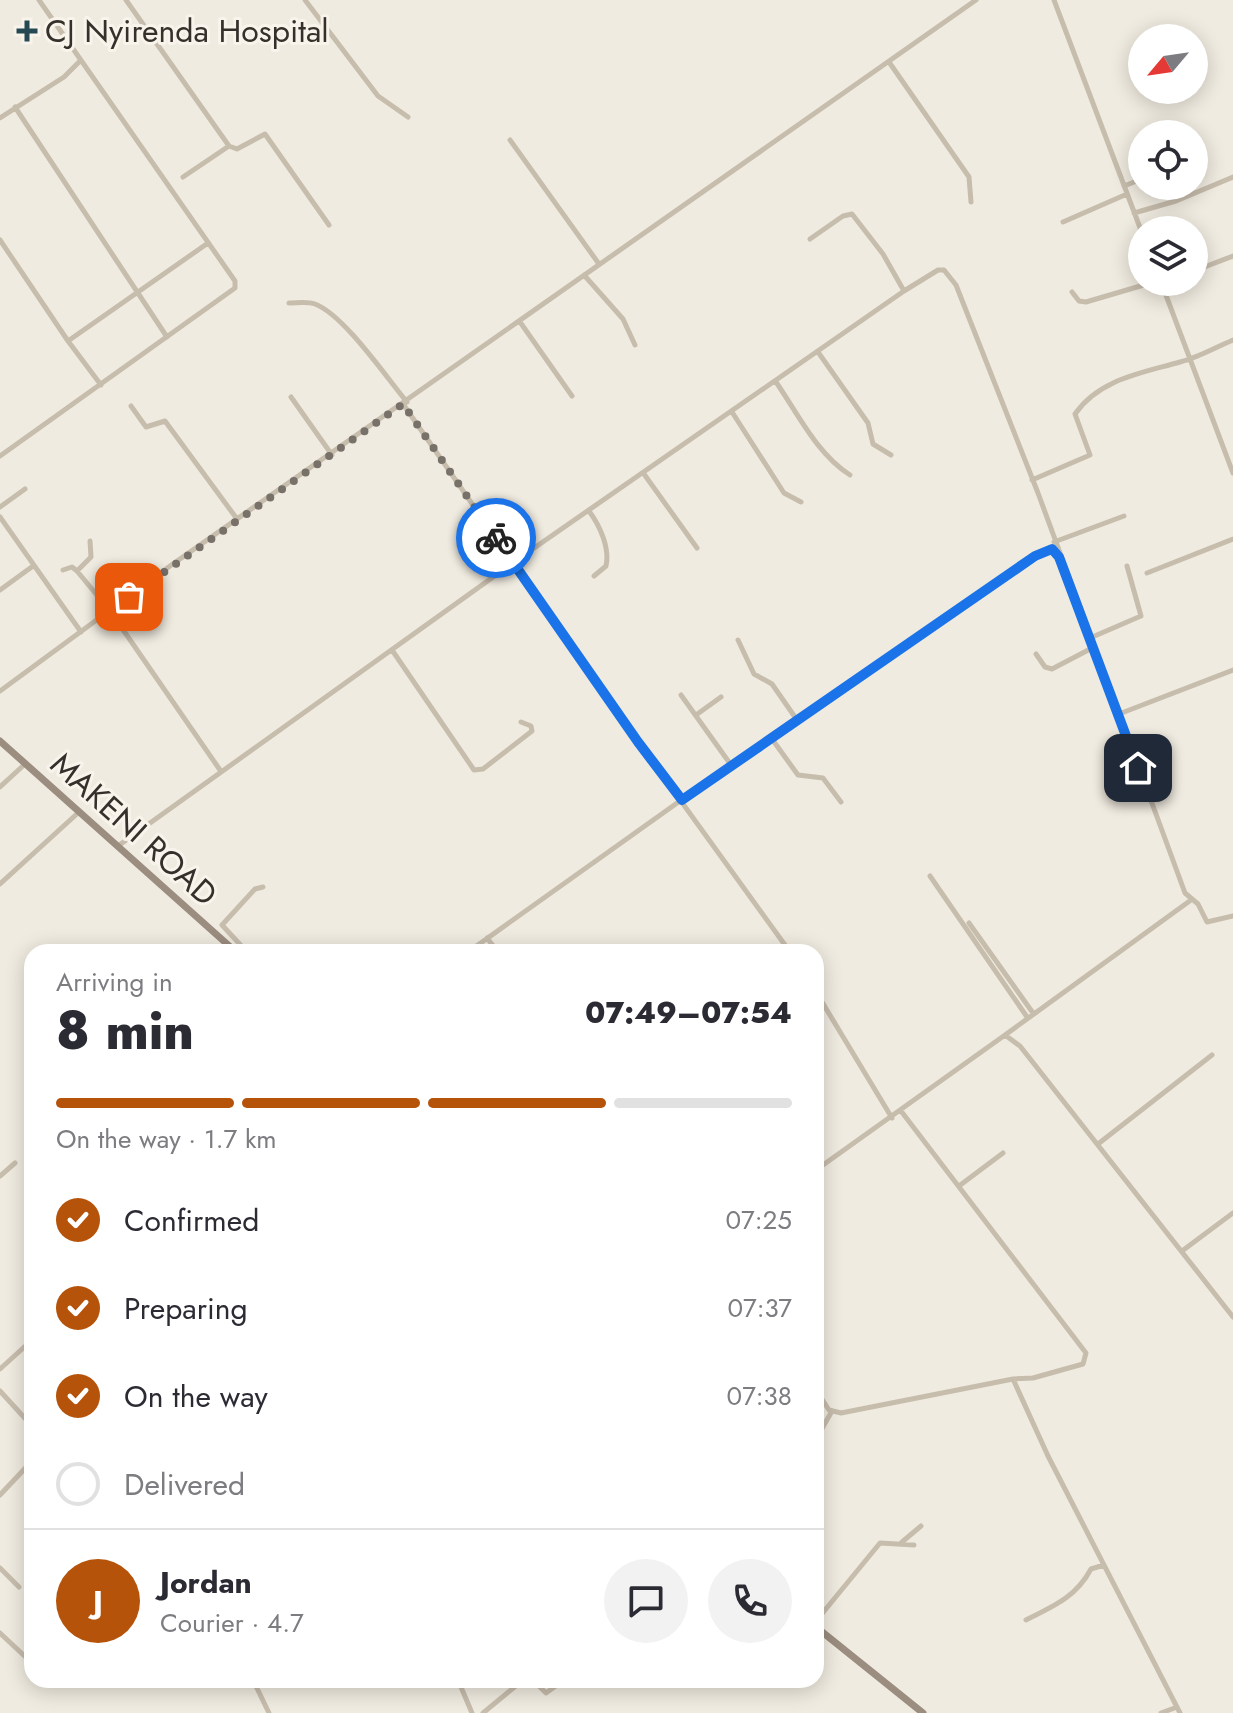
<!DOCTYPE html>
<meta charset="utf-8">
<style>
:root{--surface:#fff;--page:#f2f2f3;--text:#2b2b33;--muted:#7c7c81;--line:#e1e1e2;--accent:#b45309}
body{margin:0;font-family:Jost,sans-serif;background:var(--page);color:var(--text);height:100vh;display:flex;flex-direction:column;font-size:30px;white-space:nowrap}
*{box-sizing:border-box;margin:0}
p{font-size:26px;color:var(--muted)}
.icon{flex:none;width:44px;height:44px;fill:none;stroke:currentColor;stroke-width:2;stroke-linecap:round;stroke-linejoin:round}
.map{position:relative;flex:1;overflow:hidden}
.details{position:absolute;left:24px;top:944px;width:800px;height:744px;display:flex;flex-direction:column;background:var(--surface);border-radius:24px;box-shadow:0 4px 20px #0003}
.details>*{flex:none}
.needle{width:52px;rotate:241deg}
.buttons{position:absolute;left:1128px;top:24px;display:grid;gap:16px}
.buttons a{display:grid;place-items:center;width:80px;height:80px;border-radius:50%;background:var(--surface);box-shadow:0 4px 20px #0003;font-size:40px}
.pin{position:absolute;display:grid;place-items:center;width:68px;height:68px;color:#fff;margin:-34px;border-radius:16px;box-shadow:0 4px 12px #0006}
.courier{position:absolute;display:grid;place-items:center;width:80px;height:80px;margin:-40px;border:6px solid #1a73e8;border-radius:50%;background:#fff;color:#222;box-shadow:0 2px 10px #0007}
.overview em{font-style:normal;font-weight:800}
.overview div{display:flex;flex-direction:column-reverse}
.overview{display:flex;align-items:center;justify-content:space-between;height:136px;padding:0 32px}
h1{font-size:52px;font-weight:800;line-height:60px}
.bar{display:grid;grid-template-columns:repeat(4,1fr);gap:12px 8px;align-content:center;height:96px;padding:0 32px}
.bar i{height:10px;border-radius:6px;background:var(--line)}
.bar .selected{background:var(--accent)}
.bar p{grid-column:span 4}
.line{display:flex;align-items:center;gap:20px;padding:0 32px;border-top:2px solid var(--line)}
.line div{flex:1}
.round{display:grid;place-items:center;flex:none;width:84px;height:84px;border-radius:42px;background:var(--page)}
ol{padding:0 32px;list-style:none}
li{display:flex;align-items:center;gap:24px;height:88px}
li p{margin-inline-start:auto}
li .icon{padding:8px;border-radius:50%;background:var(--accent);color:#fff;stroke-width:4}
li:last-child{color:var(--muted)}
li i{width:44px;height:44px;border:4px solid var(--line);border-radius:50%}
.map>svg:first-child{display:block}
.lines{fill:none;stroke-linecap:round;stroke-linejoin:round}
.street{stroke:#c7bdad;stroke-width:5}
.secondary{stroke:#9b8d7f;stroke-width:7}
.done{stroke:#77716a;stroke-width:8;stroke-dasharray:0 14.4}
.route{stroke:#1a73e8;stroke-width:10}
.poi-dot{fill:#254953;stroke:#f8f4ec;stroke-width:3}
.labels{text-anchor:middle;dominant-baseline:central;stroke-width:6;stroke-linejoin:round;paint-order:stroke}
.poi-label{font-size:32px;fill:#36302b;stroke:#f8f4ec;text-anchor:start}
.street-label{font-size:32px;fill:#36302b;stroke:#f8f4ec}
</style>
<div class="map">
<svg width="1233" height="1713" viewBox="0 0 1233 1713">
<rect width="100%" height="100%" fill="#f0ebe0"/>
<g class="lines">
<path class="street" d="M126,0L229,146
M305,0L378,96L408,117
M1054,0L1142,233
M889,62L969,177L971,202
M15,107L167,337
M0,118L64,77L80,61
M510,140L599,264
M183,177L229,146L237,149L265,134L329,225
M1124,186L1142,179
M1134,213L1176,201L1233,177
M1063,222L1127,194
M810,239L843,216L852,214L883,254L904,291
M0,240L68,341L208,243
M1194,271L1233,256
M584,275L623,319L635,345
M1161,282L1233,473
M1072,292L1079,301L1086,302L1154,282
M289,303C297,303 307,301 315,304C344,315 386,377 407,402
M520,322L572,396
M68,341L101,385
M818,352L868,423L873,444L891,455
M776,382C798,414 817,454 850,475
M291,397L332,455
M403,404L605,696L790,952
M131,406L146,427L165,421L237,519
M732,412L784,493L801,502
M0,456L235,288V281L39,0
M644,474L697,548
M1032,480L1090,455L1075,414C1099,379 1142,373 1180,362C1197,358 1216,347 1233,340
M0,507L25,489
M589,511C600,526 610,548 606,566L594,576
M0,517L81,632
M1054,542L1124,516
M63,570L72,567L77,571L110,611
M77,571L91,557L90,541
M1147,573L1233,539
M0,590L33,566
M117,621L220,770
M1090,638L1141,616L1127,566
M738,640L754,674L772,684L797,720
M392,650L474,770L483,769L532,731L531,726L521,722
M1036,654L1045,667L1052,669L1094,647
M0,691L170,566L976,0
M681,695L731,765
M1119,714L1233,670
M696,715L721,697
M772,739L798,775L823,778L841,802
M0,787L25,764
M118,846L514,562L904,291L938,270H944L956,285L1038,493L1185,893L1198,904L1207,922L1233,916
M930,876L1027,1017
M0,884L79,812
M969,923L1033,1013
M487,938L498,952
M247,952L222,925L255,889L263,887
M468,952L722,771L1035,556L1047,550L1056,551
M816,992L892,1118
M1005,1035L1191,900
M901,1111L1086,1353L1083,1364L1033,1378L1013,1379L1048,1456L1180,1713
M1098,1144L1212,1055
M816,1170L1005,1035L1020,1046L1233,1317
M0,1176L15,1163
M959,1186L1003,1153
M1182,1251L1233,1213
M0,1369L32,1340
M816,1390L829,1410L841,1413L1013,1379
M0,1391L32,1426
M816,1439L832,1411
M0,1495L32,1461
M902,1542L921,1526
M0,1568L19,1587
M1026,1620C1054,1606 1076,1597 1091,1569L1104,1565
M816,1621L880,1543L914,1545
M0,1633L32,1663
M253,1680L269,1713
M458,1680L472,1713
M533,1680L546,1693L564,1680
M483,1713L523,1680
M1161,1713L1177,1707"/>
<path class="secondary" d="M0,741L236,952
M816,1627L923,1713"/>
</g>
<g class="lines">
<path class="done" d="M129,597L403,404L496,538"/>
<path class="route" d="M496,538L638,742L682,800L1035,556L1052,549L1059,557L1138,768"/>
</g>
<path class="poi-dot" d="M23 19h8v8h8v8h-8v8h-8v-8h-8v-8h8z"/>
<g class="labels">
<g class="poi-label">
<text x="45" y="31">CJ Nyirenda Hospital</text>
</g>
<g class="street-label">
<text transform="translate(134 829) rotate(42)">MAKENI ROAD</text>
</g>
</g>
</svg>
<div class="buttons">
<a><svg class="needle" viewBox="-14 -14 28 28"><path d="M0-13l5 13h-10z" fill="#e53935"/><path d="M0 13l5-13h-10z" fill="#7c7c81"/></svg></a>
<a><svg class="icon" aria-label="locate" viewBox="0 0 24 24"><circle cx="12" cy="12" r="6"/><path d="M12 2v4M12 18v4M2 12h4M18 12h4"/></svg></a>
<a><svg class="icon" aria-label="layers" viewBox="0 0 24 24"><path d="M12 4l9 5-9 5-9-5zM3 14l9 5 9-5"/></svg></a>
</div>
<div class="pin" style="left:129px;top:597px;background:#ea580c"><svg class="icon" aria-label="bag" viewBox="0 0 24 24"><path d="M5 8h14l-1 12H6zM9 8a3 3 0 0 1 6 0"/></svg></div>
<div class="pin" style="left:1138px;top:768px;background:#1f2937"><svg class="icon" aria-label="home" viewBox="0 0 24 24"><path d="M3 11l9-7 9 7M6 9v11h12V9"/></svg></div>
<div class="courier" style="left:496px;top:538px"><svg class="icon" aria-label="bike" viewBox="0 0 24 24"><circle cx="6" cy="16" r="4"/><circle cx="18" cy="16" r="4"/><path d="M6 16l4-8h5l3 8M10 8l3 8H6M13 5h3"/></svg></div>
<section class="details">
<div class="overview"><div><h1>8 min</h1><p>Arriving in</p></div><em>07:49–07:54</em></div>
<div class="bar"><i class="selected"></i><i class="selected"></i><i class="selected"></i><i></i><p>On the way · 1.7 km</p></div>
<ol>
<li><svg class="icon" aria-label="check" viewBox="0 0 24 24"><path d="M5 12l5 5 9-10"/></svg>Confirmed<p>07:25</p></li>
<li><svg class="icon" aria-label="check" viewBox="0 0 24 24"><path d="M5 12l5 5 9-10"/></svg>Preparing<p>07:37</p></li>
<li><svg class="icon" aria-label="check" viewBox="0 0 24 24"><path d="M5 12l5 5 9-10"/></svg>On the way<p>07:38</p></li>
<li><i></i>Delivered</li>
</ol>
<div class="line" style="height:144px"><b class="round" style="background:var(--accent);color:#fff">J</b><div><b>Jordan</b><p>Courier · 4.7</p></div><a class="round"><svg class="icon" aria-label="chat" viewBox="0 0 24 24"><path d="M4 5h16v11H9l-5 4z"/></svg></a><a class="round"><svg class="icon" aria-label="phone" viewBox="0 0 24 24"><path d="M5 4h4l2 5-3 2q2 4 5 5l2-3 5 2v4C11 20 4 13 5 4z"/></svg></a></div>
</section>
</div>
